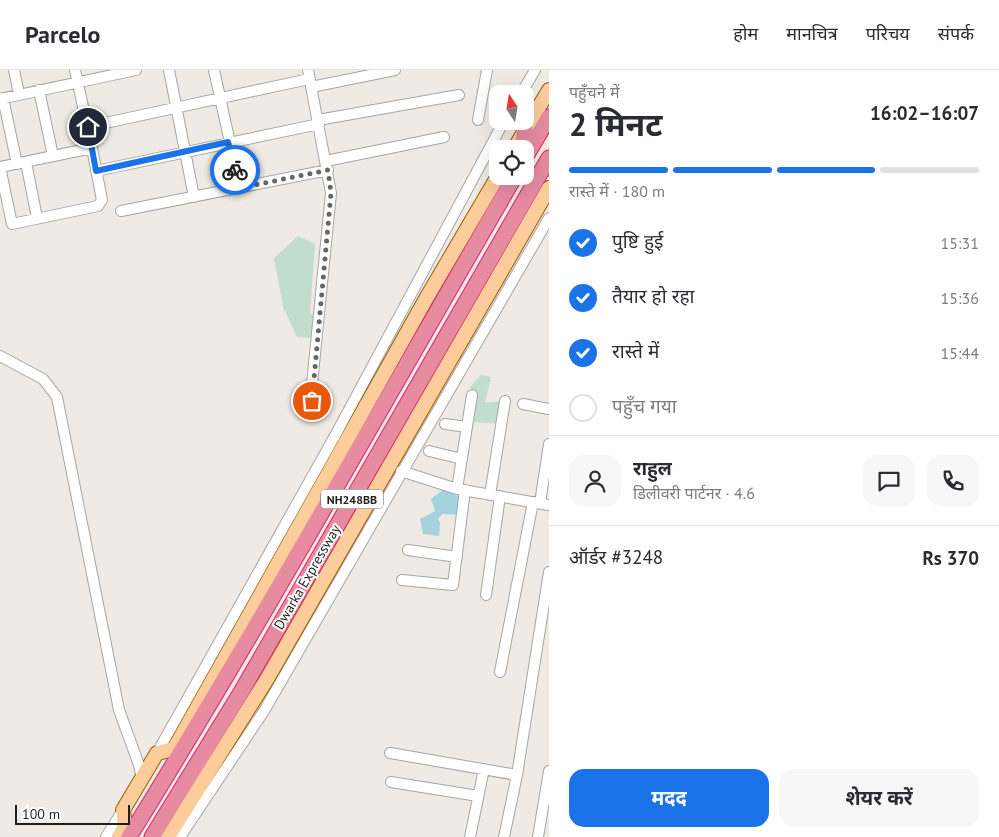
<!DOCTYPE html>
<html lang="hi">
<meta charset="utf-8">
<style>
:root{--surface:#fff;--page:#f7f7f7;--text:#2b2b33;--muted:#7c7c81;--line:#e1e1e2;--accent:#1a73e8}
body{margin:0;font-family:"PT Sans","Noto Sans Devanagari",sans-serif;background:var(--page);color:var(--text);height:100vh;display:flex;flex-direction:column;font-size:19px;white-space:nowrap}
*{box-sizing:border-box;margin:0}
p{font-size:16px;color:var(--muted)}
.icon{flex:none;width:28px;height:28px;fill:none;stroke:currentColor;stroke-width:2;stroke-linecap:round;stroke-linejoin:round}
.map{position:relative;flex:1;overflow:hidden}
.side{display:flex;flex-direction:column;background:var(--surface);width:450px}
.side>*{flex:none}
.needle{width:32px;rotate:348deg}
.controls{position:absolute;left:489px;top:15px;display:grid;gap:10px}
.controls a{display:grid;place-items:center;width:45px;height:45px;border-radius:10px;background:var(--surface);box-shadow:0 5px 20px #0002;font-size:25px}
.scale{position:absolute;left:15px;bottom:12px;width:115px;box-sizing:border-box;padding-left:5px;border:2px solid #1e1e1e;border-top:0;font-size:14px;line-height:18px;white-space:nowrap;color:#1e1e1e;-webkit-text-stroke:4px #fff;paint-order:stroke}
.pin{position:absolute;display:grid;place-items:center;width:42px;height:42px;color:#fff;margin:-21px;border:2px solid #fff;border-radius:50%;box-shadow:0 1px 5px #0007}
.courier{position:absolute;display:grid;place-items:center;width:50px;height:50px;margin:-25px;border:4px solid #1a73e8;border-radius:50%;background:#fff;color:#222;box-shadow:0 1px 6px #0007}
.overview em{font-style:normal;font-weight:700}
.overview div{display:flex;flex-direction:column-reverse}
.overview{display:flex;align-items:center;justify-content:space-between;height:85px;padding:0 20px}
h1{font-size:32px;font-weight:700;line-height:38px}
.bar{display:grid;grid-template-columns:repeat(4,1fr);gap:8px 5px;align-content:center;height:60px;padding:0 20px}
.bar i{height:6px;border-radius:4px;background:var(--line)}
.bar .selected{background:var(--accent)}
.bar p{grid-column:span 4}
.line{display:flex;align-items:center;gap:12px;padding:0 20px;border-top:1px solid var(--line)}
.line div{flex:1}
.round{display:grid;place-items:center;flex:none;width:52px;height:52px;border-radius:15px;background:var(--page)}
ol{padding:0 20px;list-style:none}
li{display:flex;align-items:center;gap:15px;height:55px}
li p{margin-inline-start:auto}
li .icon{padding:5px;border-radius:50%;background:var(--accent);color:#fff;stroke-width:4}
li:last-child{color:var(--muted)}
li i{width:28px;height:28px;border:2px solid var(--line);border-radius:50%}
.cta{display:flex;gap:10px;margin-top:auto;padding:10px 20px}
.cta a{flex:1;height:58px;border-radius:15px;background:var(--accent);color:#fff;font-size:20px;font-weight:700;line-height:58px;text-align:center}
.cta a+a{background:var(--page);color:var(--text)}
header{display:flex;align-items:center;gap:30px;box-sizing:border-box;height:70px;padding:0 25px;background:var(--surface);border-bottom:1px solid var(--line)}
header strong{font-size:24px}
nav{display:flex;gap:28px;margin-inline-start:auto;font-size:18px}
main{display:flex;flex:1;min-height:0}
.map>svg:first-child{display:block}
.wetland{fill:#c0ddce}
.water{fill:#a4d3dd}
.lines{fill:none;stroke-linecap:round;stroke-linejoin:round}
.minor-casing{stroke:#a5a5a5;stroke-width:12}
.major-casing{stroke:#985d00;stroke-width:16}
.highway-casing{stroke:#db236c;stroke-width:17}
.minor{stroke:#fff;stroke-width:10}
.major{stroke:#fccd9b;stroke-width:14}
.highway{stroke:#e78ba1;stroke-width:15}
.done{stroke:#676663;stroke-width:5;stroke-dasharray:0 9}
.route{stroke:#1a73e8;stroke-width:6}
.labels{text-anchor:middle;dominant-baseline:central;stroke-width:4;stroke-linejoin:round;paint-order:stroke}
.shield{fill:#fff;stroke:#626262;stroke-width:1}
.shield-label{font-size:12px;font-weight:bold;fill:#1e1e1e}
.street-label{font-size:14px;fill:#1e1e1e;stroke:#fff}
</style>
<header>
<strong>Parcelo</strong>
<nav><a>होम</a><a>मानचित्र</a><a>परिचय</a><a>संपर्क</a></nav>
</header>
<main>
<div class="map">
<svg width="549" height="767" viewBox="0 0 549 767">
<rect width="100%" height="100%" fill="#efebe4"/>
<path class="wetland" d="M298,166L315,174L310,243L317,246L313,268L297,267L283,237L274,188Z
M481,305L491,307L485,332L509,331L503,354L472,352L474,324L470,317Z"/>
<path class="water" d="M444,419L463,429L460,445L443,444L438,448L440,453L439,466L423,464L420,449L435,441L431,429Z"/>
<g class="lines">
<g class="minor-casing">
<path id="minor" d="M14,0L19,24
M169,0L194,127
M214,0L240,118
M308,0L331,123L311,324L313,339
M311,17L395,0
M39,20L53,86
M521,24L535,0
M3,28L17,94
M0,29L136,0
M318,50L459,25
M478,50L487,0
M87,57L309,9
M326,91L444,67
M26,92L37,148
M0,97L12,154L98,136L102,130L92,78
M0,97L92,78L75,0
M96,101L319,54
M121,141L328,100
M0,286L43,309L57,327L119,640L139,695L142,709
M523,334L549,339
M445,354L467,357
M429,381L462,389
M401,401L457,419L549,435
M457,419L472,325
M490,425L505,331
M540,433L549,374
M408,480L457,487
M402,510L453,515L465,420
M486,525L500,426
M500,602L533,432
M157,683L336,364L504,51
M390,683L517,705
M391,712L478,726
M106,767L123,740
M180,767L264,641L549,148
M470,767L484,699
M504,767L517,705L549,502
M538,767L549,701"/>
</g>
<g class="major-casing">
<path id="major" d="M514,79L549,20
M119,767L125,756L123,740L157,683L174,679L427,227L498,106
M168,767L267,609L549,118"/>
</g>
<g class="highway-casing">
<path id="highway" d="M522,79L525,60
M525,88L549,47
M129,767C263,550 387,327 515,106
M152,767L240,624L549,88"/>
</g>
<use href="#minor" class="minor"/>
<use href="#major" class="major"/>
<use href="#highway" class="highway"/>
</g>
<g class="lines">
<path class="done" d="M235,100L240,118L328,100L331,123L312,331"/>
<path class="route" d="M88,57L96,101L228,72L235,100"/>
</g>
<g class="labels">
<rect class="shield" x="321" y="419.5" width="62" height="19" rx="4"/>
<g class="shield-label">
<text x="352" y="429">NH248BB</text>
</g>
<g class="street-label">
<text transform="translate(307 507) rotate(-60)">Dwarka Expressway</text>
</g>
</g>
</svg>
<div class="controls">
<a><svg class="needle" viewBox="-14 -14 28 28"><path d="M0-13l5 13h-10z" fill="#e53935"/><path d="M0 13l5-13h-10z" fill="#7c7c81"/></svg></a>
<a><svg class="icon" aria-label="locate" viewBox="0 0 24 24"><circle cx="12" cy="12" r="6"/><path d="M12 2v4M12 18v4M2 12h4M18 12h4"/></svg></a>
</div>
<div class="scale">100 m</div>
<div class="pin" style="left:312px;top:331px;background:#ea580c"><svg class="icon" aria-label="bag" viewBox="0 0 24 24"><path d="M5 8h14l-1 12H6zM9 8a3 3 0 0 1 6 0"/></svg></div>
<div class="pin" style="left:88px;top:57px;background:#1f2937"><svg class="icon" aria-label="home" viewBox="0 0 24 24"><path d="M3 11l9-7 9 7M6 9v11h12V9"/></svg></div>
<div class="courier" style="left:235px;top:100px"><svg class="icon" aria-label="bike" viewBox="0 0 24 24"><circle cx="6" cy="16" r="4"/><circle cx="18" cy="16" r="4"/><path d="M6 16l4-8h5l3 8M10 8l3 8H6M13 5h3"/></svg></div>
</div>
<section class="side">
<div class="overview"><div><h1>2 मिनट</h1><p>पहुँचने में</p></div><em>16:02–16:07</em></div>
<div class="bar"><i class="selected"></i><i class="selected"></i><i class="selected"></i><i></i><p>रास्ते में · 180 m</p></div>
<ol>
<li><svg class="icon" aria-label="check" viewBox="0 0 24 24"><path d="M5 12l5 5 9-10"/></svg>पुष्टि हुई<p>15:31</p></li>
<li><svg class="icon" aria-label="check" viewBox="0 0 24 24"><path d="M5 12l5 5 9-10"/></svg>तैयार हो रहा<p>15:36</p></li>
<li><svg class="icon" aria-label="check" viewBox="0 0 24 24"><path d="M5 12l5 5 9-10"/></svg>रास्ते में<p>15:44</p></li>
<li><i></i>पहुँच गया</li>
</ol>
<div class="line" style="height:90px"><a class="round"><svg class="icon" aria-label="person" viewBox="0 0 24 24"><circle cx="12" cy="8" r="4"/><path d="M4 21q1-7 8-7t8 7"/></svg></a><div><b>राहुल</b><p>डिलीवरी पार्टनर · 4.6</p></div><a class="round"><svg class="icon" aria-label="chat" viewBox="0 0 24 24"><path d="M4 5h16v11H9l-5 4z"/></svg></a><a class="round"><svg class="icon" aria-label="phone" viewBox="0 0 24 24"><path d="M5 4h4l2 5-3 2q2 4 5 5l2-3 5 2v4C11 20 4 13 5 4z"/></svg></a></div>
<div class="line" style="height:65px"><div>ऑर्डर #3248</div><b>Rs 370</b></div>
<div class="cta"><a>मदद</a><a>शेयर करें</a></div>
</section>
</main>
